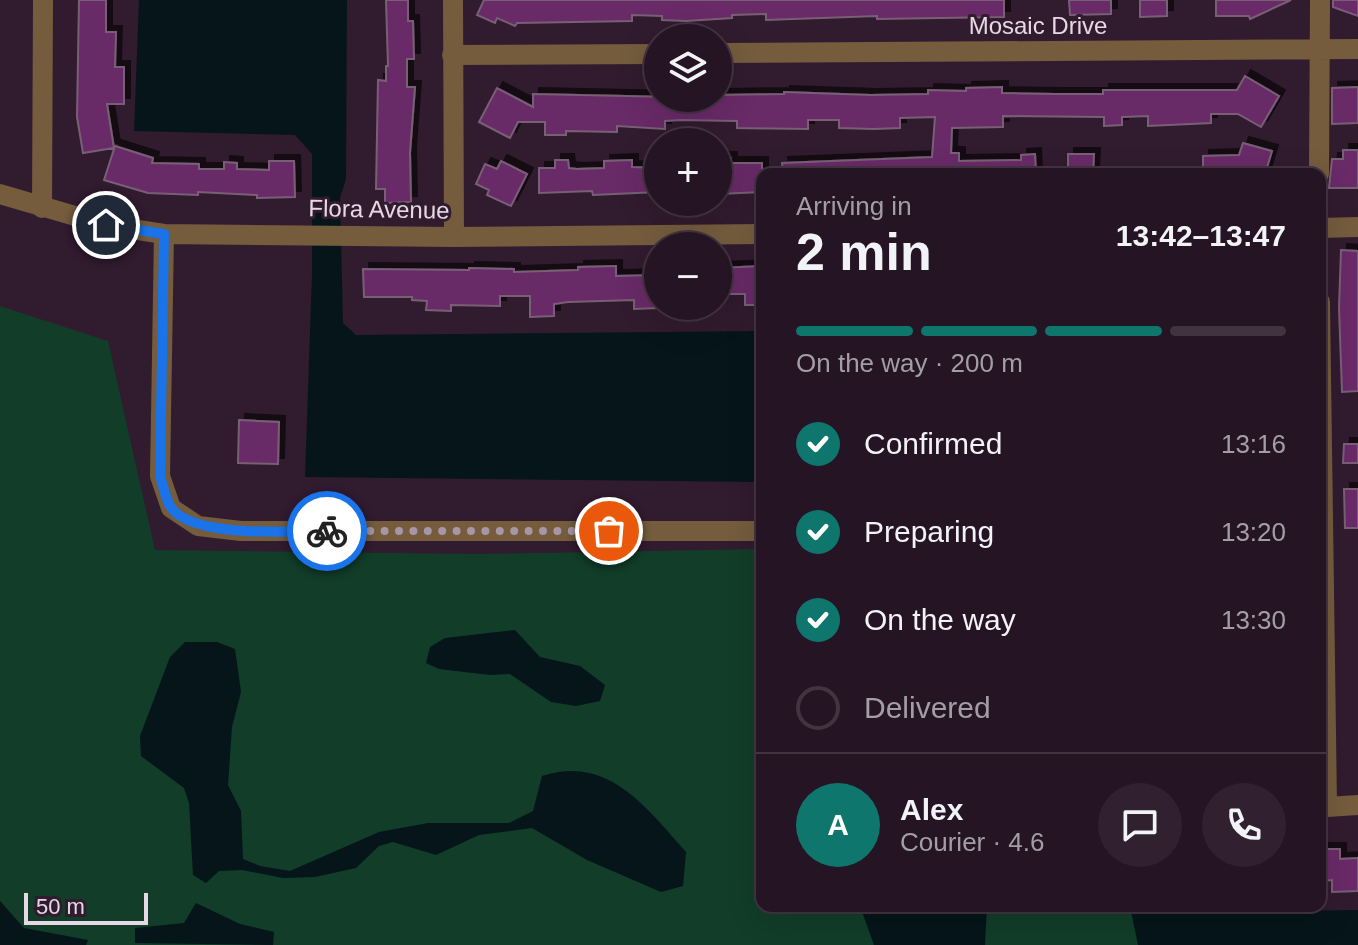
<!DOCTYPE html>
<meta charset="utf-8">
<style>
:root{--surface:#251423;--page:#312130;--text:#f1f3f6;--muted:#a39ea6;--line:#423341;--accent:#0f766e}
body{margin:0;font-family:Helvetica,sans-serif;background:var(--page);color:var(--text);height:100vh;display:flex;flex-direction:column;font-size:30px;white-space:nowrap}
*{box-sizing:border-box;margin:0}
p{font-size:26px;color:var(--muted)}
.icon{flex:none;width:44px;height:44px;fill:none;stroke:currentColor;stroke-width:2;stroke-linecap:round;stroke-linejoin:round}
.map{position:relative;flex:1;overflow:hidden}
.sheet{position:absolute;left:756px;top:168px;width:570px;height:744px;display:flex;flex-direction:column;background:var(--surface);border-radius:16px;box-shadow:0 8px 32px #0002,0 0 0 2px var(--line)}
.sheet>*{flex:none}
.buttons{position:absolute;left:644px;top:24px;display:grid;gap:16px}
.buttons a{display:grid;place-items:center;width:88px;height:88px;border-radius:50%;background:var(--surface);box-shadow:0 8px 32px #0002,0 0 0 2px var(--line);font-size:40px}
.scale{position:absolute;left:24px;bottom:20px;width:124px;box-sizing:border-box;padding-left:8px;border:4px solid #e7d8e5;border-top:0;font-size:22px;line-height:28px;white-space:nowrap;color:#e7d8e5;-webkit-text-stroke:6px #311b2f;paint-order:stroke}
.pin{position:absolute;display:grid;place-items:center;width:68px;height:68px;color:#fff;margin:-34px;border:4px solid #fff;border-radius:50%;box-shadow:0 2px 8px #0007}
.courier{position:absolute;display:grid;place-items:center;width:80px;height:80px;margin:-40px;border:6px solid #1a73e8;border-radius:50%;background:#fff;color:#222;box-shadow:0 2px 10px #0007}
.summary em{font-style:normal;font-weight:700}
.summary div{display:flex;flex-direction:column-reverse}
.summary{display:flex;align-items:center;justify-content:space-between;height:136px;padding:0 40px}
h1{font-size:52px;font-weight:700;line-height:60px}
.bar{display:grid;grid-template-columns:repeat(4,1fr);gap:12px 8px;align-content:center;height:96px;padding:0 40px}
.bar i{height:10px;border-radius:6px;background:var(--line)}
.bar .active{background:var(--accent)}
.bar p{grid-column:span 4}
.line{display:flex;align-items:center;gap:20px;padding:0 40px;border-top:2px solid var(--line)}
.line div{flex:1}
.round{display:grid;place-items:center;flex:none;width:84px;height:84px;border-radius:42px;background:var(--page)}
ol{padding:0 40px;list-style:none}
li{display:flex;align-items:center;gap:24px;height:88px}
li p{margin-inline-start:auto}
li .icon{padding:8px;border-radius:50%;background:var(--accent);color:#fff;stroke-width:4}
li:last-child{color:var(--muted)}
li i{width:44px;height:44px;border:4px solid var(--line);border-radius:50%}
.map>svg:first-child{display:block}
.green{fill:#113d29}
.water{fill:#05151a}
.building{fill:#692967;stroke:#785f76;stroke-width:2;filter:url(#shadow)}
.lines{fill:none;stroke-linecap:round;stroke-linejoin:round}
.minor{stroke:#745c3d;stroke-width:20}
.done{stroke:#a796a5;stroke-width:8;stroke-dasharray:0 14.4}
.route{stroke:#1a73e8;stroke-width:10}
.labels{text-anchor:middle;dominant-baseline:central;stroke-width:6;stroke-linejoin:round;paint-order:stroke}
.street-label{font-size:24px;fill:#e7d8e5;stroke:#311b2f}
</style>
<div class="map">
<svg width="1358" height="945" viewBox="0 0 1358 945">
<defs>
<filter id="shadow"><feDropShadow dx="6" dy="-6" stdDeviation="0" flood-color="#0009"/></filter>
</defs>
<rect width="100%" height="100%" fill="#311b2f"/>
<path class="green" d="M0,306L108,341L155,550L474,554L762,549V906H1136L1139,945H0Z"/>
<path class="water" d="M139,0H347L346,179L340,198L343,323L356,335L762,331V482L305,477L312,274V154L295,135L134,131Z
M515,630L540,657L580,666L605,685L600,701L576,706L551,702L510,674L490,675L439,669L426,663L430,647L445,638Z
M185,642H217L235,649L241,692L232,727L228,785L241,811L243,859L260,866L290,871L379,832L428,823H509L533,811L542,776C608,754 647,808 686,852L683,886L661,892L587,860L532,828L479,835L436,855L393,842L379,846L356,868L315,877L283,878L242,870L219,871L206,883L193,875L189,803L184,788L141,756L140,736L170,657Z
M0,901L24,928L88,940L86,945H0Z
M196,903L240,924L274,932L273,945L135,943V928L184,923Z
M860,906H987L985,945H874Z
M1130,906H1250L1262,911L1358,910V945H1138Z"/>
<path class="building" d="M79,0H106V32H116L115,67H124V104H107L114,148L83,153L77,117Z
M386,0H408V21H413L414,59H407V87H415L410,153L411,202L385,203V189H376L378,80L386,81V66H388Z
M484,0H1004V17L877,19V16L766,20V14L732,15V18L686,21L662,20V16L632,15V21L517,23L515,26L497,18L495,23L477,15Z
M1069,0H1111V14L1070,15Z
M1140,0H1167V16L1140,17Z
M1216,0H1291L1250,19L1249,16H1216Z
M1333,0H1358V16L1333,7Z
M1245,76L1279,96L1261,127L1238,114H1211V123L1148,126V116L1122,117V125L1104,126V117L1003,116V127L952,128L951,153H959V161L1021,160V155L1035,154L1036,174H783L782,163L932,157L935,117L900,118V128L874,129L839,128V120H808V129L737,128V121L681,120L665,121V129L617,126V132L566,131V135H545V122H518L510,138L479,122L497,88L533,107V94L718,98V95L784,94V92L871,95L928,94V90L966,91V88L1002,87V93L1054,94H1103V90H1237Z
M1358,87V123L1332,124V88Z
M1243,143L1272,151L1265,174H1203V156L1239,155Z
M115,146L153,158L152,163L199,164V169H224V162L237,163V169L269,170V161H294L295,197L257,198V195L198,192V195L148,193L104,180Z
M1343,150H1358V188H1329L1332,159H1343Z
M1068,154H1094L1093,174H1068Z
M718,158H731V163H762V192L718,194Z
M555,160H568L569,168L577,169L604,168V161L632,160V167L658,168V192L593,195L592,191L539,193V168H555Z
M501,161L527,174L511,206L487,195L489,190L476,184L485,164L497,169Z
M1341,250L1358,251V391L1342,392L1339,308Z
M616,266V276L658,275V308L634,309V300L568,302L554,304V316L530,317V296H500V306L451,305V311L426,310L427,301L412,300V297H364L363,269L469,270V268L514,269V272L578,270V267Z
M762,266V305H745V294H718V268Z
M239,420L279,422L278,464L238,463Z
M1344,444H1358V463H1343Z
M1344,489H1358V528H1345Z
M1320,849H1340V859L1358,858V891L1332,892V880L1320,881Z"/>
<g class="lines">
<path class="minor" d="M453,0L454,237
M718,53L1358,49
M452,55L658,54
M1319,174L1320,0
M0,194L106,225L164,234L454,237L762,234
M42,208L43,0
M1320,228L1358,227
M164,234L160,476L171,508L198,526L241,531H762
M1320,302L1327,807L1358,805"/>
</g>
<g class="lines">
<path class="done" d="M327,531H609"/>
<path class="route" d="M106,225L164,234L160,476C163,485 165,497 170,506C190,539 291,531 327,531"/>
</g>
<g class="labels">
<g class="street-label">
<text x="1038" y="25">Mosaic Drive</text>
<text transform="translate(379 209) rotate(1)">Flora Avenue</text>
</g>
</g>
</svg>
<div class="buttons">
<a><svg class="icon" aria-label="layers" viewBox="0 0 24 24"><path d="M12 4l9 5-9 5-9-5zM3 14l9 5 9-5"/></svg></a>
<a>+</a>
<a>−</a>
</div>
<div class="scale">50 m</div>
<div class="pin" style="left:609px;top:531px;background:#ea580c"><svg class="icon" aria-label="bag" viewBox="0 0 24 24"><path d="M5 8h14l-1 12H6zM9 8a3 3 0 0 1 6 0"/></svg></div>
<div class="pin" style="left:106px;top:225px;background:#1f2937"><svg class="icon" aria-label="home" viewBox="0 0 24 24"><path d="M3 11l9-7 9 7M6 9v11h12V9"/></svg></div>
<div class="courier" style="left:327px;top:531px"><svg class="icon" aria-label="bike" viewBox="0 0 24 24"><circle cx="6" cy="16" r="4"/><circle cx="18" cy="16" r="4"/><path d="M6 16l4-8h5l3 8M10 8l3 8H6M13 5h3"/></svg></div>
<section class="sheet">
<div class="summary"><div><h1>2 min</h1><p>Arriving in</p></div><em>13:42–13:47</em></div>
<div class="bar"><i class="active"></i><i class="active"></i><i class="active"></i><i></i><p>On the way · 200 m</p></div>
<ol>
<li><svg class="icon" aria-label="check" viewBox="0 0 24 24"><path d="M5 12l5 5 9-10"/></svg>Confirmed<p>13:16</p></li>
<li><svg class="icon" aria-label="check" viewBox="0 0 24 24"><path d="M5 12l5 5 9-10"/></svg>Preparing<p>13:20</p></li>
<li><svg class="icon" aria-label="check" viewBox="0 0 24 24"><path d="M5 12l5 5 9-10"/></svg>On the way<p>13:30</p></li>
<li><i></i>Delivered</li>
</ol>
<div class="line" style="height:144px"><b class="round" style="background:var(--accent);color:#fff">A</b><div><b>Alex</b><p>Courier · 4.6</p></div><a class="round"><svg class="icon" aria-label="chat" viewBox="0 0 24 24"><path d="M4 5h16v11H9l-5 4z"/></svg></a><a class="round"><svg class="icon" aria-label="phone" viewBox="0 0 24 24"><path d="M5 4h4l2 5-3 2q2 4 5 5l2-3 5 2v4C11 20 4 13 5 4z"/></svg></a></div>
</section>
</div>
